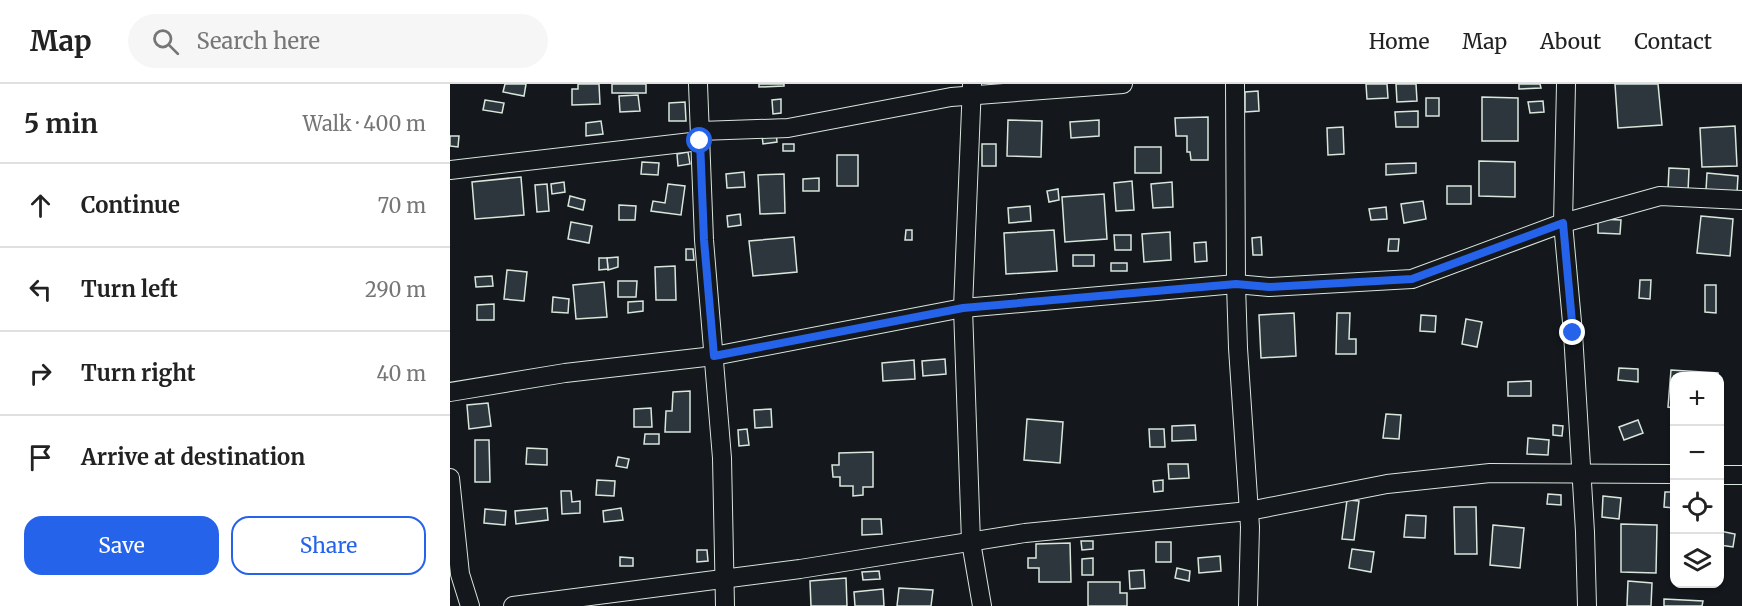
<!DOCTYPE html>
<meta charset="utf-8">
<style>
body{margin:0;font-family:Merriweather,serif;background:#f6f6f6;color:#222}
.controls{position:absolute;right:18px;bottom:18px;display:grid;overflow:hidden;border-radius:12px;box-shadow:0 2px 4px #0004}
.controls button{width:54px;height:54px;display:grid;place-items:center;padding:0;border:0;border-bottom:2px solid #e0e0e0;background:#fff;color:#222;font:30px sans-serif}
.stop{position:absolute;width:18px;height:18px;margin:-14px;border:4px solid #2563eb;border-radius:50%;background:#fff}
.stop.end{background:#2563eb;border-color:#fff;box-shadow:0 2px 6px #0008}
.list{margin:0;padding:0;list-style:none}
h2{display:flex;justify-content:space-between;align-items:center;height:78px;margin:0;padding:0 24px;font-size:26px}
h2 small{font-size:20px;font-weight:400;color:#767676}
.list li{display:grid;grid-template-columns:39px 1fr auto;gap:18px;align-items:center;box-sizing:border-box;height:84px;padding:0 24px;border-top:2px solid #e0e0e0}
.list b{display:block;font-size:22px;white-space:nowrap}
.list em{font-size:20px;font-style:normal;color:#767676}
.actions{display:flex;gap:12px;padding:18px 24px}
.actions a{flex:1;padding:14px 0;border:2px solid #2563eb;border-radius:18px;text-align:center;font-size:21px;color:#2563eb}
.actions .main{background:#2563eb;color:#fff}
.icon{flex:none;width:33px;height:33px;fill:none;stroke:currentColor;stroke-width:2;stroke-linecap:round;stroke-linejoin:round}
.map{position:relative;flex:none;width:1292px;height:522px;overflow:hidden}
header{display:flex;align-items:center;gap:36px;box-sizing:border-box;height:84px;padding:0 30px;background:#fff;border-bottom:2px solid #e0e0e0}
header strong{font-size:28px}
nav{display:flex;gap:33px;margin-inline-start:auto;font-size:21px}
.search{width:420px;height:54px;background:#f6f6f6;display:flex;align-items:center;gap:15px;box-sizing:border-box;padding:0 21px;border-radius:33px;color:#767676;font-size:22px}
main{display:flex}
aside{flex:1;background:#fff}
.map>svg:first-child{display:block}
.building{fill:#2c363c;stroke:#d8e6dc;stroke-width:1.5}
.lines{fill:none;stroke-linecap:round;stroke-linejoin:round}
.minor-casing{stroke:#d8e6dc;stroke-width:20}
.minor{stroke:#14181c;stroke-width:18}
.route{stroke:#2563eb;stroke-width:8}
</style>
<header>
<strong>Map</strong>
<div class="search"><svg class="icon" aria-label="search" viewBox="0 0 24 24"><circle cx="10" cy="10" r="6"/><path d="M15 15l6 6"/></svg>Search here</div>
<nav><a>Home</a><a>Map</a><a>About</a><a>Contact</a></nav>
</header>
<main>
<aside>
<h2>5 min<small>Walk · 400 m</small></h2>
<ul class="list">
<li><svg class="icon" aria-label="ahead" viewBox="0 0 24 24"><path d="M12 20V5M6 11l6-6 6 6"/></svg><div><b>Continue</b></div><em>70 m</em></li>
<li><svg class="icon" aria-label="left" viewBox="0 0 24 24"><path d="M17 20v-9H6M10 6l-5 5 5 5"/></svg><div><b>Turn left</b></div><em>290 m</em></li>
<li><svg class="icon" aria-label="right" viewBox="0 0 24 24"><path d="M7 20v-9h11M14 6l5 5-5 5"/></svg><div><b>Turn right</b></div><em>40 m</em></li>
<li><svg class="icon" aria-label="arrive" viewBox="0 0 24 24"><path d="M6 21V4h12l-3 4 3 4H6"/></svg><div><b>Arrive at destination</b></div></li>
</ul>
<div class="actions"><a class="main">Save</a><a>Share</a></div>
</aside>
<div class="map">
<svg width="1292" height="522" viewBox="0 0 1292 522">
<rect width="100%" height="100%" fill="#14181c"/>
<g class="building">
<path d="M55,0H76L74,12L53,8Z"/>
<path d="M128,0H149L150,20L122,21V5H128Z"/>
<rect x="162" y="0" width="34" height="9"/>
<path d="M309,0H334V2L309,3Z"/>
<path d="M916,0H937L938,14L917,15Z"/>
<path d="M946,0H966L967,17L947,18Z"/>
<path d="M1069,0H1090L1091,4L1069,5Z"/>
<path d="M1165,0H1208L1212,41L1168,44Z"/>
<path d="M808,7L809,27L795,28V8Z"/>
<path d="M188,11L190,27L170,28L169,12Z"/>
<path d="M1032,13L1068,14V57H1032Z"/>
<rect x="976" y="14" width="13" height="18"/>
<path d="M331,15V29L323,30L322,16Z"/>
<path d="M35,16L54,19L52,29L33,26Z"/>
<path d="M1093,17L1094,28L1080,29L1078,18Z"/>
<path d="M235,18L236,37H219V19Z"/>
<path d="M968,27V43H946L945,28Z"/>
<path d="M758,33V76H741L740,68H737V52H726L725,34Z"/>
<path d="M558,36L592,37L591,73L557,72Z"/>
<path d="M649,36V52L621,54L620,38Z"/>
<path d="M151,37L153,50L136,52V39Z"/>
<path d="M1285,42L1287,82L1252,83L1250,44Z"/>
<path d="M893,43L894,70L878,71L877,44Z"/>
<path d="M326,48L327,58L313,60L312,51Z"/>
<path d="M0,52H9L8,63L0,62Z"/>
<rect x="333" y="60" width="11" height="7"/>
<rect x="532" y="60" width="14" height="22"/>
<rect x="685" y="63" width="26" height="26"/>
<path d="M238,68L240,80L228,82L227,70Z"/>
<rect x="387" y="71" width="21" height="31"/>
<path d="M1029,77L1065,78V113L1029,112Z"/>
<path d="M192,78L209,79L208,91L191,90Z"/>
<path d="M966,79V89L936,91V80Z"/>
<path d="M1219,84L1239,85L1238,108L1218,106Z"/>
<path d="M294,88L295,103L277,104L276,90Z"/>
<path d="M1257,89L1288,92L1287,109L1256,106Z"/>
<path d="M334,90L335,129L310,130L308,91Z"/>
<path d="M71,93L74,131L25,135L22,98Z"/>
<path d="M369,94V107H353V95Z"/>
<path d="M682,97L684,126L666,127L664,99Z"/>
<path d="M114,98L115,108L102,110L101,100Z"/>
<path d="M722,98L723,123L703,124L701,100Z"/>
<path d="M97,100L99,127L87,128L85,101Z"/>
<path d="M218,100L235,102L231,131L201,127L203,117L215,119Z"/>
<rect x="997" y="102" width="24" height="18"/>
<path d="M608,105L609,116L599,118L597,107Z"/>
<path d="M654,110L657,155L615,158L612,113Z"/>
<path d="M120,112L135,116L133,126L118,122Z"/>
<path d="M973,117L976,135L954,139L951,120Z"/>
<path d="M169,121L186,122L185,136H169Z"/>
<path d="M580,122L581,137L559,139L558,124Z"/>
<path d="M936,123L937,135L921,136L919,125Z"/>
<path d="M290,130L291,141L278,143L277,132Z"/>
<path d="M1251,132L1283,135L1280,172L1247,169Z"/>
<path d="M1148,135L1171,136L1170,150L1148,149Z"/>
<path d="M121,138L142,142L139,159L118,155Z"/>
<path d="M456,146H462V156H455Z"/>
<path d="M604,146L607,187L556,190L554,149Z"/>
<path d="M720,148L721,176L694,178L692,150Z"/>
<path d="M664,151H681V166H665Z"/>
<path d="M344,153L347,188L303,192L299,157Z"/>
<path d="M811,153L812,171H803L802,154Z"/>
<path d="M939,155H949L948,167H938Z"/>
<path d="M756,158L757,177L745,178L744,159Z"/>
<path d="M236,165H243L244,176H236Z"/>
<rect x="623" y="171" width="21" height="11"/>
<path d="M168,173V183L158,186L157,174Z"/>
<path d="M149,174H157L158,185L149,186Z"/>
<rect x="661" y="179" width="16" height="8"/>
<path d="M225,182L226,216H206L205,183Z"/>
<path d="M57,186L77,188L74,217L54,215Z"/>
<path d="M42,192L43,202L26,203L25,193Z"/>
<path d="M1190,196H1201L1200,215L1189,214Z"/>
<path d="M168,197H187L186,213H168Z"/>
<path d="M154,198L157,233L126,235L123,201Z"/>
<path d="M1255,201H1266V229L1255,228Z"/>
<path d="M103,213L119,215L118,229L102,228Z"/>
<path d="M193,217V227L178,229V218Z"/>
<path d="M44,220V236H27V221Z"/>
<path d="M844,229L846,272L811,274L809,231Z"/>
<path d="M887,229H900L899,255H906V270H886Z"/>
<path d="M971,231L986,232L985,248L970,247Z"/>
<path d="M1016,235L1032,238L1027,263L1012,260Z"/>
<path d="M495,275L496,290L473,292L472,277Z"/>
<path d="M464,276L465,295L433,297L432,279Z"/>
<path d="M1169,284L1188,285V298L1168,296Z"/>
<path d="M1221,286L1268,289V292H1224V324L1218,323Z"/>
<path d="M1081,297V312H1058V298Z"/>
<path d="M240,307V348H215L216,327H222L223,308Z"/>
<path d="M38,319L41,342L19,345L17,321Z"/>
<path d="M201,324L202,343H184V325Z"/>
<path d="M321,325L322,343L305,344L304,326Z"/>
<path d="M936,330L951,331L949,355L933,354Z"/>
<path d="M577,335L613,338L610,379L574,376Z"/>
<path d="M1188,336L1193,349L1174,356L1169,343Z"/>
<path d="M745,341L746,356L722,357V342Z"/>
<path d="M1103,341L1113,342L1112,352L1103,351Z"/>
<path d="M297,345L299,361L289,362L288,346Z"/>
<path d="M699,345H714L715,363H700Z"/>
<path d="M195,350H209V360H194Z"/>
<path d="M1078,354L1099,356L1098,371L1077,370Z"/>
<path d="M25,356H39L40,398H25Z"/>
<path d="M77,364L97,365V381L76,380Z"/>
<path d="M423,368V403H413V411L403,412V402H390V393H383L382,381H389V369Z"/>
<path d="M168,373L179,375L177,384L166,382Z"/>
<path d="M718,380H738L739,394L719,395Z"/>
<path d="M147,396L165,397L164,412L146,411Z"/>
<path d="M713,396V407L704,408L703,397Z"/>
<path d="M111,407H121L122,418L130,417V429L112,430Z"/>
<path d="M1215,408H1224V424L1214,423Z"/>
<path d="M1098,410L1111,411V421L1097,420Z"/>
<path d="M1153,412L1171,414L1169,435L1152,433Z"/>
<path d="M897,416L909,417L904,456L892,455Z"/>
<path d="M1004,423H1026L1027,470H1005Z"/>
<path d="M97,424L98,436L66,440L65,427Z"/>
<path d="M171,424L173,436L154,438L153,427Z"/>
<path d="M35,425L56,427L55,441L34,439Z"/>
<path d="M956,431L976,432L975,454L954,453Z"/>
<path d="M412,435H431L432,450L412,451Z"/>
<path d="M1171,440L1207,441L1206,489L1171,488Z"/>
<path d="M1043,441L1074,444L1070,484L1040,481Z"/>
<path d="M1270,447L1285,450L1283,463L1270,461Z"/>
<path d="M631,457H643V465L632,466Z"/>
<rect x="706" y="458" width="15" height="20"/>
<path d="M620,459L621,498H589V484H578V474H586V460Z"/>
<path d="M902,465L924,468L921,488L899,484Z"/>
<path d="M247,466H257L258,477L247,478Z"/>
<path d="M770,472L771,487L749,489L748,474Z"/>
<path d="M170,473L183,474V482H170Z"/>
<path d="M643,474V491H632V475Z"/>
<path d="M727,484L740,487L739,497L725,494Z"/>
<path d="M694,486L695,504L680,505L679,487Z"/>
<path d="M429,487L430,495L413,496L412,488Z"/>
<path d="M396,494L397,522H361L360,497Z"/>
<path d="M1178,497L1202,499L1201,522H1177Z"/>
<path d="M638,498H670V509H677V522H638Z"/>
<path d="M449,504L483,506L481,522H447Z"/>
<path d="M433,505L434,522H405L404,508Z"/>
<path d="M1214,515L1253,517L1252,522H1214Z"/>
</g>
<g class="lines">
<g class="minor-casing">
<g id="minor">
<path d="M248,0L254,156L272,374L275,522"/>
<path d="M522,0L513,224L521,458L532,522"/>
<path d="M785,0L786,200L788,264L800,443L798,522"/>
<path d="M1116,0L1113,139L1123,249L1135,448L1137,522"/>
<path d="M250,47L338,44L501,13L673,0"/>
<path d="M0,86L250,57"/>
<path d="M0,308L115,289L264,272L513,224L786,200L819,203L962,195L1113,139L1210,112L1292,116"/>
<path d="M1270,391H1292"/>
<path d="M0,394L10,490L20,522"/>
<path d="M63,522L350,485L575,449L799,427L937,400L1040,389L1224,390"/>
</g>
</g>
<use href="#minor" class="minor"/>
</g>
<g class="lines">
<path class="route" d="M250,57L254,156L264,272L513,224L786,200L819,203L962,195L1113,139L1123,249"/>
</g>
</svg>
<div class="controls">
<button>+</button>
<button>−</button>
<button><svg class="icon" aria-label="locate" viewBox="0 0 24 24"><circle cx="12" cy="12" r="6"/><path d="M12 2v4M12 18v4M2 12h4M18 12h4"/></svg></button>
<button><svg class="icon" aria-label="layers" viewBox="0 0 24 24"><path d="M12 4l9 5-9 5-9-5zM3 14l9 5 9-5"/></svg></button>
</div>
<div class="stop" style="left:250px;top:57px"></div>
<div class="stop end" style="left:1123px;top:249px"></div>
</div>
</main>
